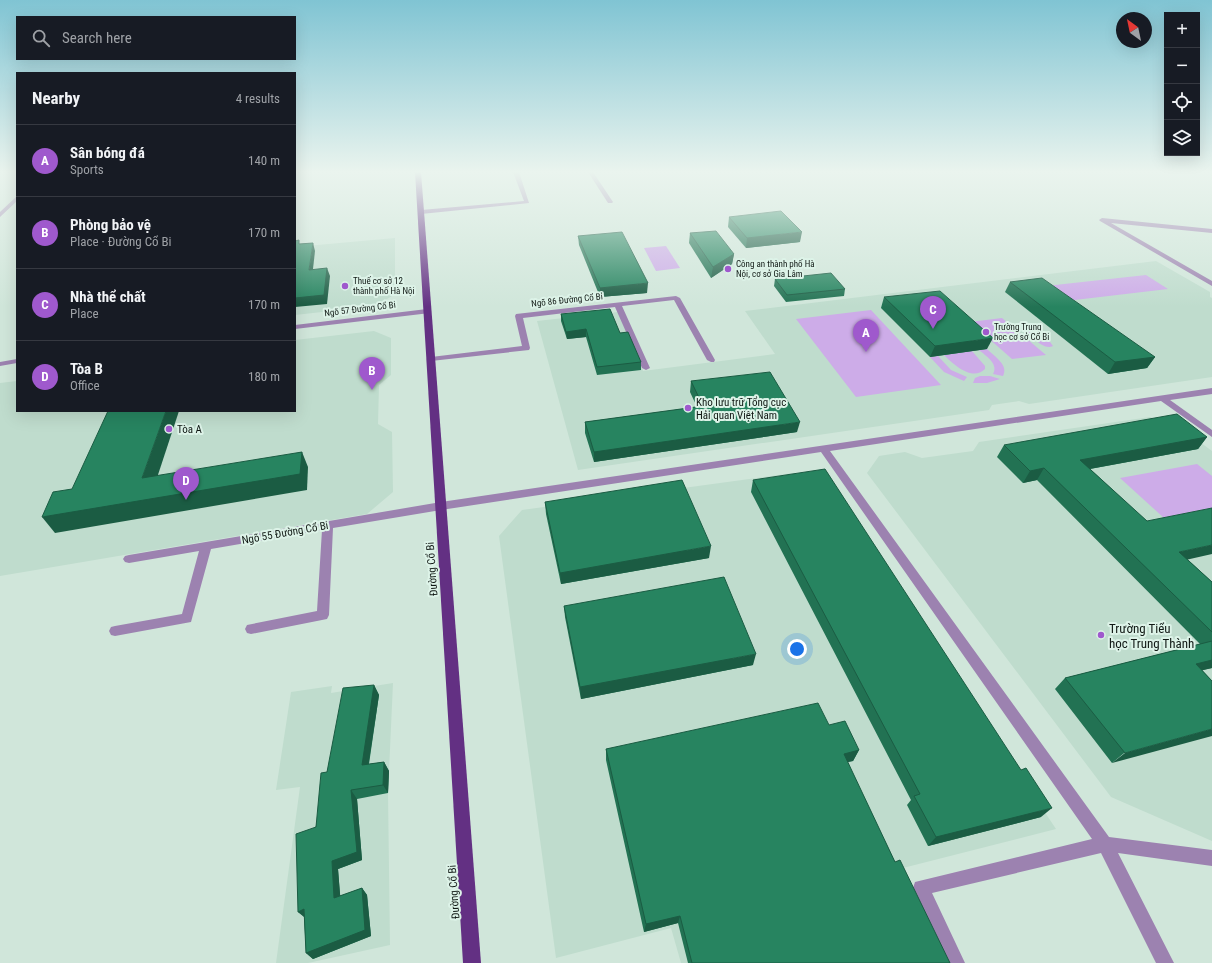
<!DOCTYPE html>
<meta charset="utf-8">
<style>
body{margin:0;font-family:"Roboto Condensed",sans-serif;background:#242831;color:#f1f3f6}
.controls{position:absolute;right:12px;top:12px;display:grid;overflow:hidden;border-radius:0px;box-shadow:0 4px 16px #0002}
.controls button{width:36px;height:36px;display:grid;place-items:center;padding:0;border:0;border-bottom:1px solid #363941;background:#171b24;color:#f1f3f6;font:20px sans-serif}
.compass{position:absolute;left:1116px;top:12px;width:36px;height:36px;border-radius:50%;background:#171b24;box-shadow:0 4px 16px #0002;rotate:327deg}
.you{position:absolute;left:797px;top:649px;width:14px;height:14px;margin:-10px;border:3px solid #fff;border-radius:50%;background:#1a73e8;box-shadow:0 0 0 6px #1a73e833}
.badge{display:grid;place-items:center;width:26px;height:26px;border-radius:50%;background:#9f59cd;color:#fff;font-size:13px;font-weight:700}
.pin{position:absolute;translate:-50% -33px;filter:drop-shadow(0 1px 2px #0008)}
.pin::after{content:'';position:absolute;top:21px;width:14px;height:12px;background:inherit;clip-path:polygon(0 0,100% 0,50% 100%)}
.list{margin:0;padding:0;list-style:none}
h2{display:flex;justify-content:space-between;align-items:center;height:52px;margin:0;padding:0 16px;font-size:17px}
h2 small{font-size:13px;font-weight:400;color:#9ea1a6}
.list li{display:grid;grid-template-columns:26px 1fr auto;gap:12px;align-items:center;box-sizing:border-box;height:72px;padding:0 16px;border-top:1px solid #363941}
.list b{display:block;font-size:15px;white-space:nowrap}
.list p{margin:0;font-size:13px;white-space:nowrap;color:#9ea1a6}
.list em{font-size:13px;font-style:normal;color:#9ea1a6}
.icon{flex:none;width:22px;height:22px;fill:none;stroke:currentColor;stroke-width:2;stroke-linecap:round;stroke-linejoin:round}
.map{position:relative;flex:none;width:1212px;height:963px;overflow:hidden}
.search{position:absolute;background:#171b24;box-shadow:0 4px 16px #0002;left:16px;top:16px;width:280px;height:44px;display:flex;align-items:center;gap:10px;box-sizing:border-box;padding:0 14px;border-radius:0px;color:#9ea1a6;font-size:15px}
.panel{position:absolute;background:#171b24;box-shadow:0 4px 16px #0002;left:16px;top:72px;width:280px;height:340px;border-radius:0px}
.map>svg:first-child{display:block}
.built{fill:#bfdccd}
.green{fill:#cdace8}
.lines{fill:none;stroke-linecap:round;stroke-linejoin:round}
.minor{fill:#9c82b0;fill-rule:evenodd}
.major{fill:#633083;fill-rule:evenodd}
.wall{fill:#227253}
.shaded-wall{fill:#1b5c43}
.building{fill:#278460;stroke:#1b5c43}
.poi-dot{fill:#9f59cd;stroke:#ddf3e8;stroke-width:1.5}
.labels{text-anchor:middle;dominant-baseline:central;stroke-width:4;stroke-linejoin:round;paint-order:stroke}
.far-poi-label{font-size:9px;fill:#101814;stroke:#ddf3e8;text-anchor:start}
.far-street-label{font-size:9px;fill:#101814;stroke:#ddf3e8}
.poi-label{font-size:11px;fill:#101814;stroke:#ddf3e8;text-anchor:start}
.street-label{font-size:11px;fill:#101814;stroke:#ddf3e8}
.near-poi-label{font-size:13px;fill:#101814;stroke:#ddf3e8;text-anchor:start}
</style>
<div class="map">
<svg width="1212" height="963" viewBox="0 0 1212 963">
<rect width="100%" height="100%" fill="#d0e6da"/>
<g class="built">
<path d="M395,238V294L376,306L295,315V247Z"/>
<path d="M1156,261L1210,292V297L1212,298V377L1029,404L1019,401L992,405L989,410L578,470L537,321L618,312L643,371L775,354L745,311Z"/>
<path d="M374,331L391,338V375L379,385L378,424L392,432L393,492L367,514L0,576V383L17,381V411H295V340Z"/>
<path d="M1150,417L1178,426L1212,451V841L1111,797L867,473L879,456L905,452L922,458L973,451L979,442Z"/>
<path d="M793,473L800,474L828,486L1056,829L895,870L940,963H681L671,928L556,958L499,536L522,510Z"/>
<path d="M393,683L388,793L390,945L308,963H276L300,787L276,790L291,692L332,686L331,693Z"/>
</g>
<g class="green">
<path d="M666,246L680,268L656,271L644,248Z"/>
<path d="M1146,275L1168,289L1066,301L1046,286Z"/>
<path d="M871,310L941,385L856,397L796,319Z"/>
<path d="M1002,318L1046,355L1012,359L970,322Z"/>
<path d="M1022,321L1035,328L1032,331L1034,334L1047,338L1053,346C1042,352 1027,330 1019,323Z"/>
<path d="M987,349C995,357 1009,365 1003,376L993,374C999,364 986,356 979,350Z"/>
<path d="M972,351L985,366V369C972,382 953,364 944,355Z"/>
<path d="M938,356L951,370L967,377L964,381L944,372L930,357Z"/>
<path d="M980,376H990L1000,379L987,383H973L975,378Z"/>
<path d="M1197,464L1212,476V508L1164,518L1120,478Z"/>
</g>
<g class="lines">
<g class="minor">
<path d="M513,172H519L529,203L421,214L418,212L421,210L524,201Z"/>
<path d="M588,172H593L613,202L612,203H608Z"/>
<path d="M17,196V201L0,217V212Z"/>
<path d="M1102,218L1212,229V233L1111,223L1212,281V286L1100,221L1099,220Z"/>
<path d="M676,296L680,298L715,360L714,362H711L707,360L674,300L622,306L650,368L646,370L642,368L615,307L523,318L530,348L529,350L431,361L427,359L431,357L522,346L515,316L516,314Z"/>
<path d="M427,309H430V313L295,329V325Z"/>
<path d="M17,359V363L0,366V362Z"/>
<path d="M1212,388V394L1170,400L1212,430V437L1161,401L830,451L1109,837L1212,850V866L1118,853L1174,963H1156L1101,853L932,893L965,963H947L913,888L915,882L1092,839L821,452L441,510L333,528L329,615L327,619L251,634L247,633L245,629L247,625L317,611L322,530L211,549L191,622L115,636L111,635L109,631L111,627L115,626L182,614L199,551L129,563L125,562L123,559L125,556L129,555L441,502Z"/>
</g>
<path class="major" d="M415,172H421L481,963H463Z"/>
</g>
<g class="wall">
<path d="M729,217L800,242L746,248L728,227Z"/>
<path d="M690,233L734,254L732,264L711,278L689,243Z"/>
<path d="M578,236L647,293L600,297L579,245Z"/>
<path d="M775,279L845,289L844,296L786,302L774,286Z"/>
<path d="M1010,282L1155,357L1147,368L1108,374L1005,292Z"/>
<path d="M884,297L987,349L930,357L881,308Z"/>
<path d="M561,314L620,333L641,362V370L597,375L586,337L567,339L561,321Z"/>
<path d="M691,381L797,432L594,462L585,433V422L697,407L690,392Z"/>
<path d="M1207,437L1198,449L1090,469L1212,582V668L1202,670L1212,681L1112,763L1055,689L1065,678L1200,644L1037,480L1023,483L997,457L1004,445Z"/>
<path d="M753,480L1041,817L928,846L907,805L911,800L751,492Z"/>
<path d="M545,502L709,558L561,584L546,514Z"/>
<path d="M564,606L753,665L581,699L565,617Z"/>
<path d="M374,685L379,695L369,764L384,762L389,771L388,793L357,799L362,860L338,869L340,896L362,888L367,895L371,936L313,959L306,953L304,917L298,912L327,772Z"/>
<path d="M829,725L859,750L853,761L847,762L895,862L950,963H688L678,923L644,932L606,760V749Z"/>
</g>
<g class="shaded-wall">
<path d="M802,232L800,242L746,248L747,238Z"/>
<path d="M313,243L315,251L312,278L309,270Z"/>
<path d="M734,254L732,264L711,278L713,267Z"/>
<path d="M327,268L330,276L327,304L295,307V298Z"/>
<path d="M648,283L647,293L600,297V288Z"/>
<path d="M586,329V337L567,339L566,332Z"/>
<path d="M993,338L987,349L930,357L935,346Z"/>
<path d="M1155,357L1147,368L1108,374L1115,362Z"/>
<path d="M166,411H179L152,493L142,478Z"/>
<path d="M800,422L797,432L594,462V452Z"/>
<path d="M1207,437L1198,449L1073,472L1080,460Z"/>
<path d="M302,452L308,467L307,490L55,533L42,517Z"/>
<path d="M1044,468L1037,480L1023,483L1030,471Z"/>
<path d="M1212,545V554L1168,564L1179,552Z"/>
<path d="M711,546L709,558L561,584L560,573Z"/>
<path d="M756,654L753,665L581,699L580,687Z"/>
<path d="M1212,660V668L1183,675L1196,664Z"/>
<path d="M374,685L379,695L367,774L362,765Z"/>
<path d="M1212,729V736L1112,763L1125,753Z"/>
<path d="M859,750L853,761L838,764L844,754Z"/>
<path d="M384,762L389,771L388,793L383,785Z"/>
<path d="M351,790L357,799L362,860L338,869L341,905L334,898L332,861Z"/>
<path d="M1052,808L1041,817L928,846L936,837Z"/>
<path d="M362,888L367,895L371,936L313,959L306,953Z"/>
<path d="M304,909L306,918L298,912Z"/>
<path d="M680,916L678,923L644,932L646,924Z"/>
</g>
<g class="building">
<path d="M781,211L802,232L747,238L729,217Z"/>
<path d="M716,231L734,254L713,267L690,233Z"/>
<path d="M622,232L648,283L600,288L578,236Z"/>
<path d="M299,240V244L313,243L309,270L327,268L324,295L295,298V241Z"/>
<path d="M831,273L845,289L787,295L775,279Z"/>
<path d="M1042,278L1155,357L1115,362L1010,282Z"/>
<path d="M940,291L993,338L935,346L884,297Z"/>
<path d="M610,309L620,333L628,332L641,362L597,367L586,329L566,332L561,314Z"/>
<path d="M770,372L800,422L594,452L585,422L703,406L691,381Z"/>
<path d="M108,411H166L142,478L302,452L300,474L42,517L53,492L72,489Z"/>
<path d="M1177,414L1207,437L1080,460L1147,521L1212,508V545L1179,552L1212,582V632L1044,468L1030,471L1004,445Z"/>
<path d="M825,469L1021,770L1026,768L1052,808L936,837L914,796L920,794L753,480Z"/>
<path d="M682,480L711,546L560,573L545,502Z"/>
<path d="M724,577L756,654L580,687L564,606Z"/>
<path d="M1212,641V660L1196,664L1212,681V729L1125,753L1065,678Z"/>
<path d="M374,685L362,765L384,762L383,785L351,790L357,852L332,861L334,898L362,888L365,930L306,953L304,909L298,912L296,834L316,827L321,773L327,772L343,688Z"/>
<path d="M818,703L829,725L845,721L859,750L844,754L895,862L900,860L950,963H692L680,916L646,924L606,749Z"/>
</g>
<linearGradient id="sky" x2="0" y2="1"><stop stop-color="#80c4d3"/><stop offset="0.56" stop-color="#eaf4ee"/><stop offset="1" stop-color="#eaf4ee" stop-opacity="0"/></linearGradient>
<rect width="1212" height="307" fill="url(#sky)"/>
<g class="poi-dot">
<circle cx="728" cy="269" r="4"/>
<circle cx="345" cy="286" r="4"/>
<circle cx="986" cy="332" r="4"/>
<circle cx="688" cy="408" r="4"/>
<circle cx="169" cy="429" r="4"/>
<circle cx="1101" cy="635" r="4"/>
</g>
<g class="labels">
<g class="far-poi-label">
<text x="736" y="264">Công an thành phố Hà<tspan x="736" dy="10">Nội, cơ sở Gia Lâm</tspan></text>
<text x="353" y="281">Thuế cơ sở 12<tspan x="353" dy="10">thành phố Hà Nội</tspan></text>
<text x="994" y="327">Trường Trung<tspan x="994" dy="10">học cơ sở Cổ Bi</tspan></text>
</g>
<g class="far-street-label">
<text transform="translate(567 300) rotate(-6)">Ngõ 86 Đường Cổ Bi</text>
<text transform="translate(360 309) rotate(-7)">Ngõ 57 Đường Cổ Bi</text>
</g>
<g class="poi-label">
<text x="696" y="402">Kho lưu trữ Tổng cục<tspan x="696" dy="13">Hải quan Việt Nam</tspan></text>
<text x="177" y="429">Tòa A</text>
</g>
<g class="street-label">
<text transform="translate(285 533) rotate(-10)">Ngõ 55 Đường Cổ Bi</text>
<text transform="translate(432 569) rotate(-94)">Đường Cổ Bi</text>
<text transform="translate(454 892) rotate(-94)">Đường Cổ Bi</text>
</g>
<g class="near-poi-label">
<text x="1109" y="628">Trường Tiểu<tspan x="1109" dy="15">học Trung Thành</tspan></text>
</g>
</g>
</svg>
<div class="controls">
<button>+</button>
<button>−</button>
<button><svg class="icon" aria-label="locate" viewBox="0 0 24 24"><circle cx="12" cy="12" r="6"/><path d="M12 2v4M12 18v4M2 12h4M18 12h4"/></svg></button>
<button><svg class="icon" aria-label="layers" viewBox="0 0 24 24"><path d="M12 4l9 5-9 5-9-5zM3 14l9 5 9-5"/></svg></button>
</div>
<svg class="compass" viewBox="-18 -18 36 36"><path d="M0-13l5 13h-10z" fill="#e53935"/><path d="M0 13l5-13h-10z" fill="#9ea1a6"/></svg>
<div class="you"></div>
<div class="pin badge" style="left:866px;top:352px">A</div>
<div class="pin badge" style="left:372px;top:390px">B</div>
<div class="pin badge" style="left:933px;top:329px">C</div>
<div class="pin badge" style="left:186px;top:500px">D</div>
<div class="search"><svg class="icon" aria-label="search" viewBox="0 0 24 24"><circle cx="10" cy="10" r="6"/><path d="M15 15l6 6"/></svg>Search here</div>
<section class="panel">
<h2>Nearby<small>4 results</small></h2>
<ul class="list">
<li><span class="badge">A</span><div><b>Sân bóng đá</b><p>Sports</p></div><em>140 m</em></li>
<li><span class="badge">B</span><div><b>Phòng bảo vệ</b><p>Place · Đường Cổ Bi</p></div><em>170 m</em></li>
<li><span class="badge">C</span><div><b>Nhà thể chất</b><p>Place</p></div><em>170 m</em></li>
<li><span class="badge">D</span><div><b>Tòa B</b><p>Office</p></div><em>180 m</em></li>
</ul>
</section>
</div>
